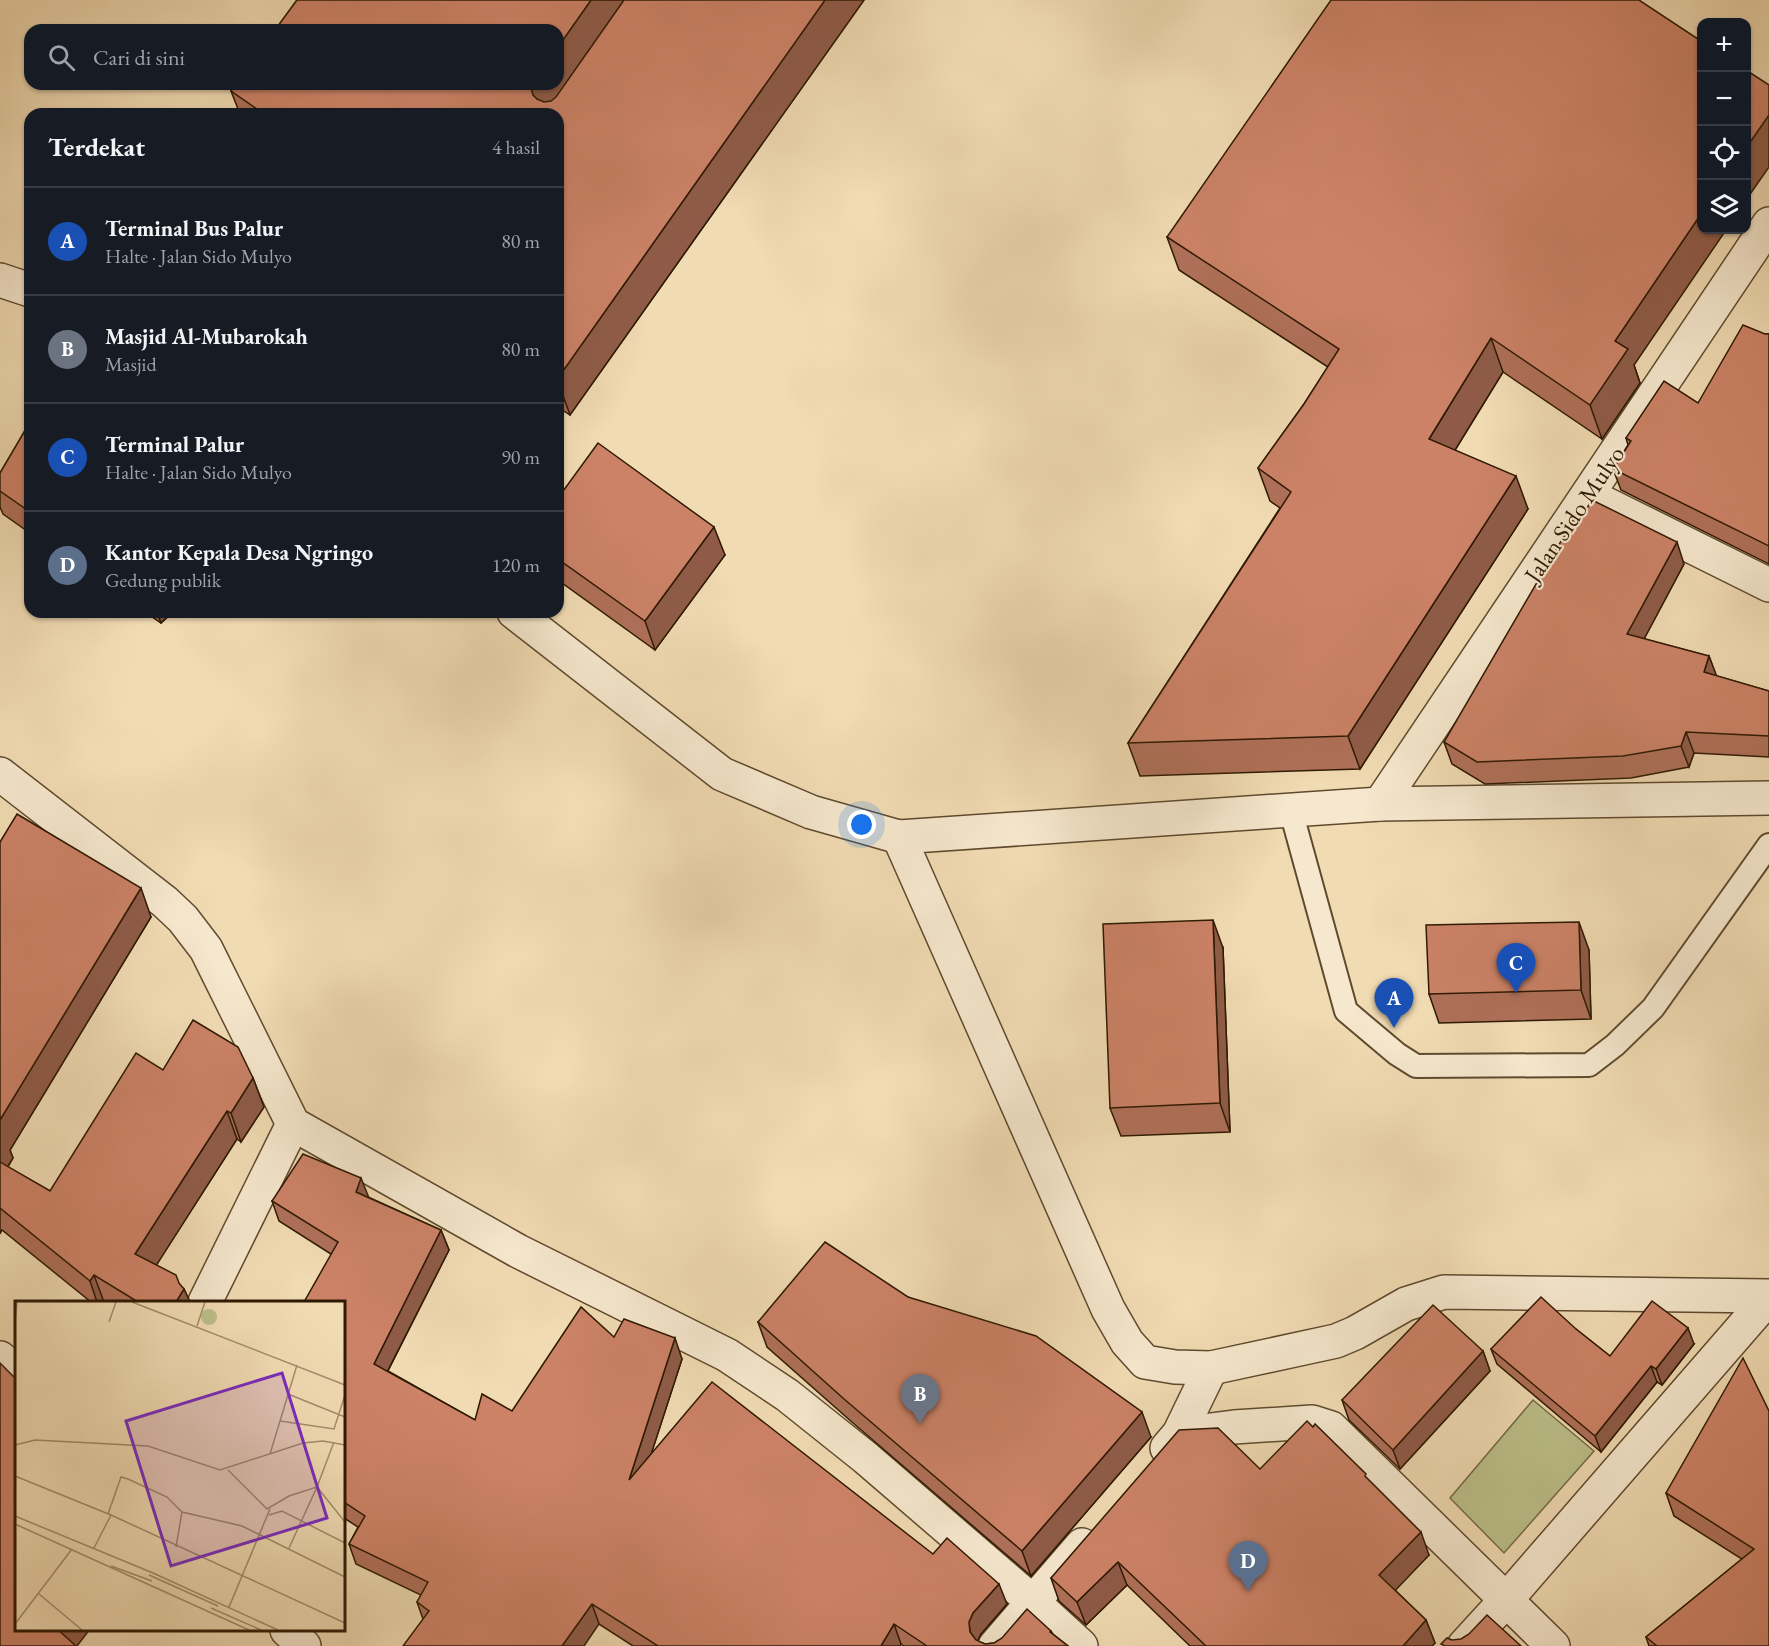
<!DOCTYPE html>
<html lang="id">
<meta charset="utf-8">
<style>
body{margin:0;font-family:"EB Garamond",serif;background:#242831;color:#f1f3f6}
.controls{position:absolute;right:18px;top:18px;display:grid;overflow:hidden;border-radius:12px;box-shadow:0 2px 4px #0004}
.controls button{width:54px;height:54px;display:grid;place-items:center;padding:0;border:0;border-bottom:2px solid #363941;background:#171b24;color:#f1f3f6;font:30px sans-serif}
.you{position:absolute;left:862px;top:825px;width:21px;height:21px;margin:-15px;border:4px solid #fff;border-radius:50%;background:#1a73e8;box-shadow:0 0 0 9px #1a73e833}
.badge{display:grid;place-items:center;width:39px;height:39px;border-radius:50%;background:#c59692;color:#fff;font-size:20px;font-weight:700}
.pin{position:absolute;translate:-50% -50px;filter:drop-shadow(0 2px 3px #0008)}
.pin::after{content:'';position:absolute;top:32px;width:21px;height:18px;background:inherit;clip-path:polygon(0 0,100% 0,50% 100%)}
.list{margin:0;padding:0;list-style:none}
h2{display:flex;justify-content:space-between;align-items:center;height:78px;margin:0;padding:0 24px;font-size:26px}
h2 small{font-size:20px;font-weight:400;color:#9ea1a6}
.list li{display:grid;grid-template-columns:39px 1fr auto;gap:18px;align-items:center;box-sizing:border-box;height:108px;padding:0 24px;border-top:2px solid #363941}
.list b{display:block;font-size:22px;white-space:nowrap}
.list p{margin:0;font-size:20px;white-space:nowrap;color:#9ea1a6}
.list em{font-size:20px;font-style:normal;color:#9ea1a6}
.icon{flex:none;width:33px;height:33px;fill:none;stroke:currentColor;stroke-width:2;stroke-linecap:round;stroke-linejoin:round}
.map{position:relative;flex:none;width:1769px;height:1646px;overflow:hidden}
.search{position:absolute;background:#171b24;box-shadow:0 2px 4px #0004;left:24px;top:24px;width:540px;height:66px;display:flex;align-items:center;gap:15px;box-sizing:border-box;padding:0 21px;border-radius:18px;color:#9ea1a6;font-size:22px}
.panel{position:absolute;background:#171b24;box-shadow:0 2px 4px #0004;left:24px;top:108px;width:540px;height:510px;border-radius:18px}
.map>svg:first-child{display:block}
.green{fill:#bcc08b;stroke:#756c46;stroke-width:1.5}
.lines{fill:none;stroke-linecap:round;stroke-linejoin:round}
.service-casing{stroke:#5f4a2e;stroke-width:26}
.minor-casing{stroke:#5f4a2e;stroke-width:36}
.service{stroke:#f6e8ce;stroke-width:22}
.minor{stroke:#f6e8ce;stroke-width:33}
.wall{fill:#af7059;stroke:#2e1902;stroke-width:1.5}
.shaded-wall{fill:#8f5b48;stroke:#2e1902;stroke-width:1.5}
.building{fill:#cc8267;stroke:#2e1902;stroke-width:1.5}
.labels{text-anchor:middle;dominant-baseline:central;stroke-width:4.5;stroke-linejoin:round;paint-order:stroke}
.street-label{font-size:24px;fill:#2e1902;stroke:#f6e8ce}
.inset-road{fill:none;stroke:#a38d6c;stroke-width:1.5}
.view{fill:#7b2cbf;fill-opacity:0.15;stroke:#7b2cbf;stroke-width:3}
.inset-edge{fill:none;stroke:#2e1902;stroke-width:3}
</style>
<div class="map">
<svg width="1769" height="1646" viewBox="0 0 1769 1646">
<rect width="100%" height="100%" fill="#f1dbb3"/>
<filter id="stains"><feTurbulence type="fractalNoise" baseFrequency=".00333" numOctaves="4"/><feColorMatrix values="0 0 0 0 .2 0 0 0 0 .09 0 0 0 0 .02 0 0 0 .5 -.17"/></filter>
<radialGradient id="worn" r=".72"><stop offset=".6" stop-color="#630" stop-opacity="0"/><stop offset="1" stop-color="#630" stop-opacity=".3"/></radialGradient>
<path class="green" d="M1533,1400L1594,1451L1504,1553L1450,1498Z"/>
<g class="lines">
<g class="service-casing">
<path id="service" d="M1291,811L1346,1011L1397,1054L1416,1066L1589,1065L1615,1045L1653,1008L1769,845"/>
</g>
<g class="minor-casing">
<g id="minor">
<path d="M0,280L30,290"/>
<path d="M1588,495L1769,585"/>
<path d="M514,612L722,774L811,812L899,837L1380,804L1769,798"/>
<path d="M0,774L165,902L183,919L206,949L293,1124L518,1251L727,1355L787,1395L866,1458L1033,1602L1081,1646"/>
<path d="M1380,804L1769,224"/>
<path d="M899,837L1108,1309L1127,1342L1145,1362L1175,1367L1211,1368L1336,1341L1355,1333L1406,1304L1444,1292L1769,1296"/>
<path d="M205,1302L293,1124"/>
<path d="M0,1358L16,1374"/>
<path d="M1179,1434L1234,1427L1312,1422L1331,1428L1553,1646"/>
<path d="M1167,1448L1179,1434L1211,1368"/>
<path d="M287,1630L304,1646"/>
<path d="M995,1646L1082,1545"/>
<path d="M1464,1646L1506,1600L1769,1297"/>
</g>
</g>
<use href="#service" class="service"/>
<use href="#minor" class="minor"/>
</g>
<g class="wall">
<path d="M297,0H864L570,415L558,407V114H240L231,91Z"/>
<path d="M1167,237L1634,365L1640,383L1602,439L1503,372L1455,450L1528,509L1360,769L1140,776L1128,743L1280,508L1270,501L1258,468L1304,404L1328,367L1179,270Z"/>
<path d="M1765,334H1769V564L1621,490L1613,469L1628,445L1626,438L1698,403Z"/>
<path d="M30,422V533L3,514L0,507V473Z"/>
<path d="M558,498L725,555L655,650L558,580Z"/>
<path d="M1684,564L1644,639L1709,656L1716,676L1769,691V757L1694,753L1689,767L1631,778L1485,784L1452,764L1444,742Z"/>
<path d="M145,612H173L161,623Z"/>
<path d="M0,842L151,917L10,1150L13,1158L8,1167L50,1191L163,1070L253,1078L264,1107L241,1142L237,1139L156,1265L184,1289L190,1302H91L2,1230L0,1234Z"/>
<path d="M1223,948L1230,1132L1121,1136L1110,1108Z"/>
<path d="M1589,950L1591,1019L1439,1023L1429,994Z"/>
<path d="M368,1197L441,1230L449,1250L388,1371L475,1420L512,1411L614,1337L682,1359L651,1454L933,1554L1007,1604L981,1634L977,1641L985,1644L994,1643L1051,1631L1053,1634L1068,1646H904L901,1644L900,1646H633L599,1624L423,1619L417,1602L421,1595L356,1564L349,1544L358,1527L344,1518V1302L331,1254L279,1221L272,1201Z"/>
<path d="M908,1297L1151,1437L1031,1576L853,1423L767,1347L758,1322Z"/>
<path d="M1576,1329L1610,1356L1694,1344L1662,1385L1657,1382L1601,1452L1497,1364L1491,1349Z"/>
<path d="M1483,1351L1490,1371L1400,1469L1349,1420L1342,1400Z"/>
<path d="M1769,1411V1646H1649L1646,1637L1742,1559L1674,1516L1666,1493Z"/>
<path d="M1260,1469L1429,1555L1395,1590L1426,1620L1435,1643L1432,1646H1190L1127,1585L1086,1625L1059,1601L1051,1578Z"/>
</g>
<g class="shaded-wall">
<path d="M591,0H629L549,114L533,95L531,88L533,84H558V47Z"/>
<path d="M825,0H864L570,415L558,382V378Z"/>
<path d="M1769,115V167L1746,200V148Z"/>
<path d="M1701,214V230H1726L1634,365L1640,383L1602,439L1590,405L1615,341Z"/>
<path d="M1491,338L1503,372L1441,473L1429,439Z"/>
<path d="M1516,476L1528,509L1360,769L1348,736Z"/>
<path d="M714,527L725,555L655,650L645,621Z"/>
<path d="M1677,542L1684,564L1635,656L1627,634Z"/>
<path d="M157,612H173L161,623Z"/>
<path d="M1709,656L1717,677L1704,672Z"/>
<path d="M1686,732L1694,753L1689,767L1681,746Z"/>
<path d="M141,888L151,917L10,1150L13,1158L0,1179V1120Z"/>
<path d="M1213,920L1223,948L1230,1132L1220,1103Z"/>
<path d="M1579,922L1589,950L1591,1019L1581,990Z"/>
<path d="M253,1078L264,1107L241,1142L231,1113Z"/>
<path d="M227,1111L237,1139L145,1283L135,1254Z"/>
<path d="M361,1178L369,1198L356,1192Z"/>
<path d="M441,1230L449,1250L381,1384L374,1364Z"/>
<path d="M94,1275L104,1302H97L90,1281Z"/>
<path d="M184,1289L190,1302H176L182,1292Z"/>
<path d="M1688,1328L1694,1344L1662,1385L1656,1369Z"/>
<path d="M675,1338L682,1359L636,1501L629,1480Z"/>
<path d="M1483,1351L1490,1371L1400,1469L1393,1450Z"/>
<path d="M1651,1366L1657,1382L1601,1452L1595,1436Z"/>
<path d="M1142,1412L1151,1437L1031,1576L1022,1551Z"/>
<path d="M1421,1532L1429,1555L1388,1598L1379,1575Z"/>
<path d="M1118,1562L1127,1585L1086,1625L1077,1602Z"/>
<path d="M999,1584L1007,1604L981,1634L977,1642L970,1632L969,1622L973,1613Z"/>
<path d="M592,1604L599,1624L584,1646H562Z"/>
<path d="M1426,1620L1435,1643L1432,1646H1403Z"/>
<path d="M894,1624L901,1644L900,1646H881Z"/>
<path d="M56,1629H90L77,1646H62Z"/>
</g>
<g class="building">
<path d="M297,0H591L558,47V30H275Z"/>
<path d="M624,0H825L558,378V114H264L231,91L236,84H533L531,88L533,95L537,99L544,102L551,101L556,97Z"/>
<path d="M1331,0H1639L1701,41V214L1615,341L1628,349L1590,405L1491,338L1429,439L1516,476L1348,736L1128,743L1291,492L1258,468L1304,404L1339,349L1167,237Z"/>
<path d="M1746,70L1769,85V115L1746,148Z"/>
<path d="M1743,325L1765,334H1769V546L1613,469L1631,441L1626,438L1664,381L1698,403Z"/>
<path d="M30,422V512L0,491V473Z"/>
<path d="M598,443L714,527L645,621L558,559V498Z"/>
<path d="M1592,500L1677,542L1627,634L1709,656L1704,672L1769,691V736L1686,732L1681,746L1623,756L1477,762L1444,742L1578,512L1583,514Z"/>
<path d="M17,814L141,888L0,1120V842Z"/>
<path d="M1213,920L1220,1103L1110,1108L1103,924Z"/>
<path d="M1579,922L1581,990L1429,994L1426,925Z"/>
<path d="M193,1020L238,1047L253,1078L231,1113L227,1111L135,1254L176,1275L179,1283L184,1289L176,1302H138L94,1275L90,1281L0,1208V1162L50,1191L136,1053L163,1070Z"/>
<path d="M303,1154L361,1178L356,1192L441,1230L374,1364L475,1420L482,1394L512,1411L581,1307L614,1337L624,1319L675,1338L629,1480L712,1382L933,1554L947,1538L999,1584L973,1613L969,1622L970,1632L976,1640L985,1644L994,1643L1002,1638L1027,1609L1051,1631L1050,1632L1068,1646H927L894,1624L881,1646H658L592,1604L562,1646H403L429,1611L417,1602L428,1582L349,1544L365,1516L344,1502V1302H304L338,1242L272,1201Z"/>
<path d="M825,1242L908,1297L1036,1336L1142,1412L1022,1551L844,1399L758,1322Z"/>
<path d="M1541,1297L1576,1329L1610,1356L1652,1301L1688,1328L1656,1369L1651,1366L1595,1436L1491,1349Z"/>
<path d="M1433,1305L1483,1351L1393,1450L1342,1400Z"/>
<path d="M1743,1358L1769,1411V1646H1657L1646,1637L1754,1549L1666,1493Z"/>
<path d="M0,1363L16,1379V1629H57L76,1646H0Z"/>
<path d="M1307,1421L1313,1427L1315,1424L1366,1474L1365,1476L1421,1532L1379,1575L1426,1620L1403,1646H1206L1118,1562L1077,1602L1051,1578L1179,1430L1218,1428L1260,1469Z"/>
<path d="M1487,1615L1521,1646H1445L1441,1644L1447,1638L1452,1640L1461,1639L1469,1634Z"/>
</g>
<g class="labels">
<g class="street-label">
<text transform="translate(1574 514) rotate(-56)">Jalan Sido Mulyo</text>
</g>
</g>
<g transform="translate(15 1301)">
<rect width="330" height="330" fill="#f1dbb3"/>
<path d="M186 16a8 8 0 1 1 16 0a8 8 0 1 1-16 0Z" fill="#bcc08b"/>
<path class="inset-road" d="M117,1L330,84M0,21L2,1M94,21L101,1M182,25L190,1M273,93L330,116M265,120L319,128L330,94M0,144L20,139L133,145L205,169L288,142L308,140L330,144M255,153L282,64M213,169L252,208L274,195L302,186L319,141M0,175L96,214L330,322M93,213L106,176L113,178L152,196L167,211L227,225L330,276M254,214L267,210L330,242M0,215L138,272L263,329M0,223L234,329M161,246L167,211M79,247L96,214M274,247L302,186L330,221M96,265L137,280M134,274L203,305M24,293L67,329M214,306L255,208M196,307L246,329M0,323L57,248"/>
<path class="view" d="M267,72L312,217L156,265L111,120Z"/>
<rect width="330" height="330" class="inset-edge"/>
</g>
<rect width="100%" height="100%" filter="url(#stains)"/>
<rect width="100%" height="100%" fill="url(#worn)"/>
</svg>
<div class="controls">
<button>+</button>
<button>−</button>
<button><svg class="icon" aria-label="locate" viewBox="0 0 24 24"><circle cx="12" cy="12" r="6"/><path d="M12 2v4M12 18v4M2 12h4M18 12h4"/></svg></button>
<button><svg class="icon" aria-label="layers" viewBox="0 0 24 24"><path d="M12 4l9 5-9 5-9-5zM3 14l9 5 9-5"/></svg></button>
</div>
<div class="you"></div>
<div class="pin badge" style="left:1394px;top:1028px;background:#1a4fb4">A</div>
<div class="pin badge" style="left:920px;top:1424px;background:#6b7280">B</div>
<div class="pin badge" style="left:1516px;top:993px;background:#1a4fb4">C</div>
<div class="pin badge" style="left:1248px;top:1591px;background:#5c6f8a">D</div>
<div class="search"><svg class="icon" aria-label="search" viewBox="0 0 24 24"><circle cx="10" cy="10" r="6"/><path d="M15 15l6 6"/></svg>Cari di sini</div>
<section class="panel">
<h2>Terdekat<small>4 hasil</small></h2>
<ul class="list">
<li><span class="badge" style="background:#1a4fb4">A</span><div><b>Terminal Bus Palur</b><p>Halte · Jalan Sido Mulyo</p></div><em>80 m</em></li>
<li><span class="badge" style="background:#6b7280">B</span><div><b>Masjid Al-Mubarokah</b><p>Masjid</p></div><em>80 m</em></li>
<li><span class="badge" style="background:#1a4fb4">C</span><div><b>Terminal Palur</b><p>Halte · Jalan Sido Mulyo</p></div><em>90 m</em></li>
<li><span class="badge" style="background:#5c6f8a">D</span><div><b>Kantor Kepala Desa Ngringo</b><p>Gedung publik</p></div><em>120 m</em></li>
</ul>
</section>
</div>
